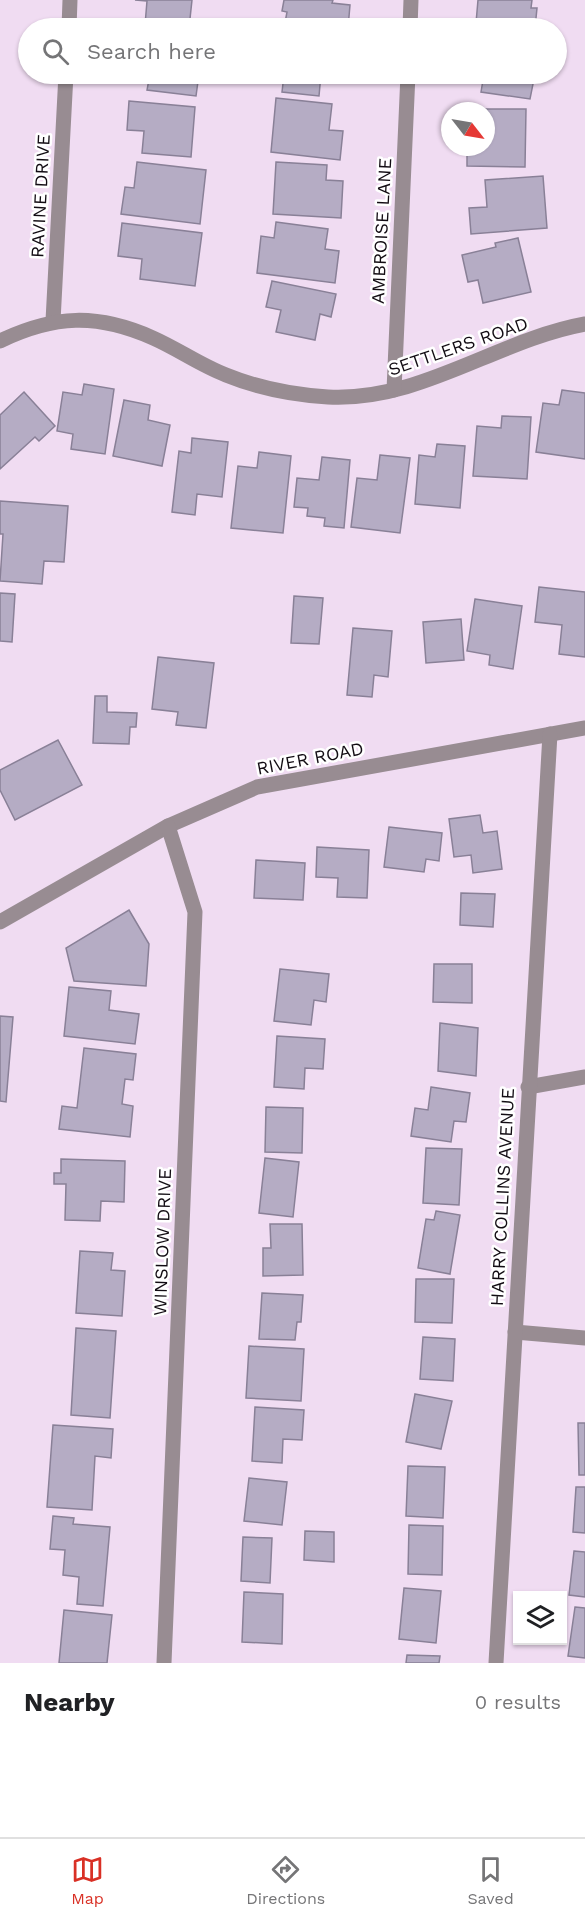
<!DOCTYPE html>
<style>
body{margin:0;font-family:"Work Sans",sans-serif;background:#f6f6f6;color:#202124}
.controls{position:absolute;right:18px;bottom:18px;display:grid;overflow:hidden;border-radius:0px;box-shadow:0 2px 4px #0004}
.controls button{width:54px;height:54px;display:grid;place-items:center;padding:0;border:0;border-bottom:2px solid #e0e0e0;background:#fff;color:#202124;font:30px sans-serif}
.compass{position:absolute;left:441px;top:102px;width:54px;height:54px;border-radius:50%;background:#fff;box-shadow:0 2px 4px #0004;rotate:121deg}
.list{margin:0;padding:0;list-style:none}
h2{display:flex;justify-content:space-between;align-items:center;height:78px;margin:0;padding:0 24px;font-size:26px}
h2 small{font-size:20px;font-weight:400;color:#757577}
.icon{flex:none;width:33px;height:33px;fill:none;stroke:currentColor;stroke-width:2;stroke-linecap:round;stroke-linejoin:round}
.map{position:relative;flex:none;width:585px;height:1663px;overflow:hidden}
.search{position:absolute;background:#fff;box-shadow:0 2px 4px #0004;left:18px;right:18px;top:18px;height:66px;display:flex;align-items:center;gap:15px;box-sizing:border-box;padding:0 21px;border-radius:33px;color:#757577;font-size:22px}
.sheet{height:174px;background:#fff}
nav{display:flex;justify-content:space-around;align-items:center;box-sizing:border-box;height:84px;border-top:2px solid #e0e0e0;background:#fff;font-size:16px;color:#757577}
nav a{display:grid;justify-items:center;gap:3px}
nav .on{color:#d93025}
.map>svg:first-child{display:block}
.building{fill:#b5acc4;stroke:#898097;stroke-width:1.5}
.lines{fill:none;stroke-linecap:round;stroke-linejoin:round}
.minor{stroke:#988c92;stroke-width:15}
.labels{text-anchor:middle;dominant-baseline:central;stroke-width:5;stroke-linejoin:round;paint-order:stroke}
.street-label{font-size:18px;fill:#120c13;stroke:#fff}
</style>
<div class="map">
<svg width="585" height="1663" viewBox="0 0 585 1663">
<rect width="100%" height="100%" fill="#f0dcf2"/>
<g class="building">
<path d="M135,0H192L189,28L145,25L147,1Z"/>
<path d="M284,0H333L332,3L350,5L348,28H284L287,12L282,11Z"/>
<path d="M478,0H532L531,8H537L535,28L476,23Z"/>
<path d="M150,74H199L196,96L147,90Z"/>
<path d="M273,74H321L319,96L282,92L284,75Z"/>
<path d="M480,74H535L530,99L481,92L484,74Z"/>
<path d="M276,98L332,104L329,130L343,131L340,160L271,152Z"/>
<path d="M129,101L195,107L191,157L142,153L144,131L127,130Z"/>
<path d="M476,109H526L525,167L467,166V147H486V111H476Z"/>
<path d="M137,162L206,170L200,224L121,214L125,187L134,188Z"/>
<path d="M276,162L327,165L326,180L343,181L341,218L273,214Z"/>
<path d="M543,176L547,228L471,234L469,208L487,207L485,180Z"/>
<path d="M276,222L328,229L325,249L339,251L335,283L257,273L261,236L274,238Z"/>
<path d="M122,223L202,233L195,286L140,279L142,259L118,256Z"/>
<path d="M518,238L531,292L483,303L478,280L468,282L462,255L496,247L495,243Z"/>
<path d="M272,281L336,294L331,317L320,314L315,340L276,332L281,310L266,307Z"/>
<path d="M84,384L114,389L105,454L71,449L73,434L57,431L63,392L82,395Z"/>
<path d="M562,390L585,393V459L536,452L543,403L559,405Z"/>
<path d="M24,392L55,426L39,441L35,437L0,469V415Z"/>
<path d="M124,400L150,405L148,420L170,425L162,466L113,456Z"/>
<path d="M502,416L531,417L527,479L473,476L477,426L501,428Z"/>
<path d="M192,438L228,442L222,497L197,494L195,515L172,512L179,451L191,453Z"/>
<path d="M437,444L465,446L460,508L415,504L419,455L435,457Z"/>
<path d="M259,452L291,456L283,533L231,528L238,466L257,468Z"/>
<path d="M380,455L410,458L400,533L351,527L357,478L377,480Z"/>
<path d="M322,457L350,460L344,528L324,526L325,518L307,516L308,508L294,507L297,478L319,480Z"/>
<path d="M0,501L68,506L64,562L44,561L42,584L0,581L3,534H0Z"/>
<path d="M539,587L585,592V657L559,654L562,625L535,622Z"/>
<path d="M0,593L15,594L12,642L0,641Z"/>
<path d="M294,596L323,598L319,644L291,643Z"/>
<path d="M475,599L522,606L513,669L489,665L490,655L467,651Z"/>
<path d="M461,619L464,660L426,663L423,622Z"/>
<path d="M353,628L392,631L388,677L374,675L372,697L347,695Z"/>
<path d="M158,657L214,663L206,728L176,725L178,712L152,709Z"/>
<path d="M95,696H107V712L137,713L136,727H130L129,744L93,743Z"/>
<path d="M58,740L82,785L15,820L0,790V770Z"/>
<path d="M480,815L483,833L497,831L502,869L473,873L471,855L454,857L449,819Z"/>
<path d="M389,827L442,833L439,861L426,859L424,872L384,867Z"/>
<path d="M317,847L369,850L367,898L337,897L338,878L316,877Z"/>
<path d="M256,860L305,863L303,900L254,898Z"/>
<path d="M461,893L495,894L493,927L460,925Z"/>
<path d="M129,910L149,944L146,986L74,981L66,948Z"/>
<path d="M434,964H472V1003L433,1002Z"/>
<path d="M280,969L329,974L326,1002L314,1000L311,1025L274,1021Z"/>
<path d="M69,987L111,991L109,1010L139,1014L135,1044L64,1036Z"/>
<path d="M0,1016L13,1017L6,1102L0,1101Z"/>
<path d="M440,1023L478,1028L476,1076L438,1071Z"/>
<path d="M277,1036L325,1039L323,1069L305,1068L304,1089L274,1087Z"/>
<path d="M84,1048L136,1054L133,1080L125,1079L122,1104L133,1106L130,1137L59,1129L62,1106L77,1108Z"/>
<path d="M431,1087L470,1093L466,1122L454,1121L451,1142L411,1136L415,1108L428,1110Z"/>
<path d="M266,1107L303,1108L302,1153L265,1152Z"/>
<path d="M426,1148L462,1149L459,1205L423,1203Z"/>
<path d="M265,1158L299,1162L293,1217L259,1213Z"/>
<path d="M61,1159L125,1161L124,1202L101,1201L100,1221L65,1220L66,1184H54V1173H61Z"/>
<path d="M436,1211L460,1215L450,1274L418,1268L426,1219L434,1220Z"/>
<path d="M270,1224H302L303,1275L263,1276V1248H271Z"/>
<path d="M80,1251L113,1253L111,1270L125,1271L122,1316L76,1313Z"/>
<path d="M416,1279H454L452,1323L415,1322Z"/>
<path d="M262,1293L303,1295L301,1322H297L295,1340L259,1339Z"/>
<path d="M76,1328L116,1331L110,1418L71,1415Z"/>
<path d="M423,1337L455,1339L453,1381L420,1379Z"/>
<path d="M249,1346L304,1349L301,1401L246,1398Z"/>
<path d="M415,1394L452,1401L441,1449L406,1442Z"/>
<path d="M255,1407L304,1410L302,1440L283,1439L282,1463L252,1461Z"/>
<path d="M578,1423H585V1475H579Z"/>
<path d="M53,1425L113,1429L111,1458L95,1456L92,1510L47,1507Z"/>
<path d="M408,1466L445,1467L443,1518L406,1516Z"/>
<path d="M249,1478L287,1482L282,1525L244,1521Z"/>
<path d="M576,1487H585V1533L573,1532Z"/>
<path d="M53,1516L74,1518L73,1524L110,1527L103,1606L77,1604L79,1577L63,1575L65,1550L50,1549Z"/>
<path d="M409,1525L443,1526L442,1575L408,1574Z"/>
<path d="M305,1531L334,1532V1562L304,1560Z"/>
<path d="M243,1537L272,1538L270,1583L241,1581Z"/>
<path d="M574,1551L585,1552V1597L569,1595Z"/>
<path d="M404,1588L441,1591L436,1643L399,1639Z"/>
<path d="M244,1592L283,1594L282,1644L242,1642Z"/>
<path d="M575,1607L585,1608V1658L568,1656Z"/>
<path d="M64,1610L112,1615L107,1663H59Z"/>
<path d="M407,1655L440,1656L439,1663H406Z"/>
</g>
<g class="lines">
<g class="minor">
<path d="M69,28L70,0"/>
<path d="M410,28L411,0"/>
<path d="M53,321L66,74"/>
<path d="M0,341C54,315 97,313 153,338C178,349 200,365 226,375C258,388 294,395 328,397C420,402 497,340 585,324"/>
<path d="M394,390L408,74"/>
<path d="M0,922L168,826L257,787L585,728"/>
<path d="M528,1087L585,1077"/>
<path d="M515,1332L585,1338"/>
<path d="M164,1663L195,912L168,826"/>
<path d="M496,1663L550,734"/>
</g>
</g>
<g class="labels">
<g class="street-label">
<text transform="translate(40 196) rotate(-87)">RAVINE DRIVE</text>
<text transform="translate(381 231) rotate(-87)">AMBROISE LANE</text>
<text transform="translate(458 346) rotate(-19)">SETTLERS ROAD</text>
<text transform="translate(310 758) rotate(-11)">RIVER ROAD</text>
<text transform="translate(502 1197) rotate(-87)">HARRY COLLINS AVENUE</text>
<text transform="translate(162 1242) rotate(-88)">WINSLOW DRIVE</text>
</g>
</g>
</svg>
<div class="controls">
<button><svg class="icon" aria-label="layers" viewBox="0 0 24 24"><path d="M12 4l9 5-9 5-9-5zM3 14l9 5 9-5"/></svg></button>
</div>
<svg class="compass" viewBox="-18 -18 36 36"><path d="M0-13l5 13h-10z" fill="#e53935"/><path d="M0 13l5-13h-10z" fill="#757577"/></svg>
<div class="search"><svg class="icon" aria-label="search" viewBox="0 0 24 24"><circle cx="10" cy="10" r="6"/><path d="M15 15l6 6"/></svg>Search here</div>
</div>
<section class="sheet">
<h2>Nearby<small>0 results</small></h2>
<ul class="list">
</ul>
</section>
<nav>
<a class="on"><svg class="icon" aria-label="map" viewBox="0 0 24 24"><path d="M3 6l6-2 6 2 6-2v14l-6 2-6-2-6 2zM9 4v14M15 6v14"/></svg>Map</a>
<a><svg class="icon" aria-label="directions" viewBox="0 0 24 24"><path d="M12 3l9 9-9 9-9-9zM9 14v-3h6M13 9l2 2-2 2"/></svg>Directions</a>
<a><svg class="icon" aria-label="saved" viewBox="0 0 24 24"><path d="M7 4h10v16l-5-4-5 4z"/></svg>Saved</a>
</nav>
